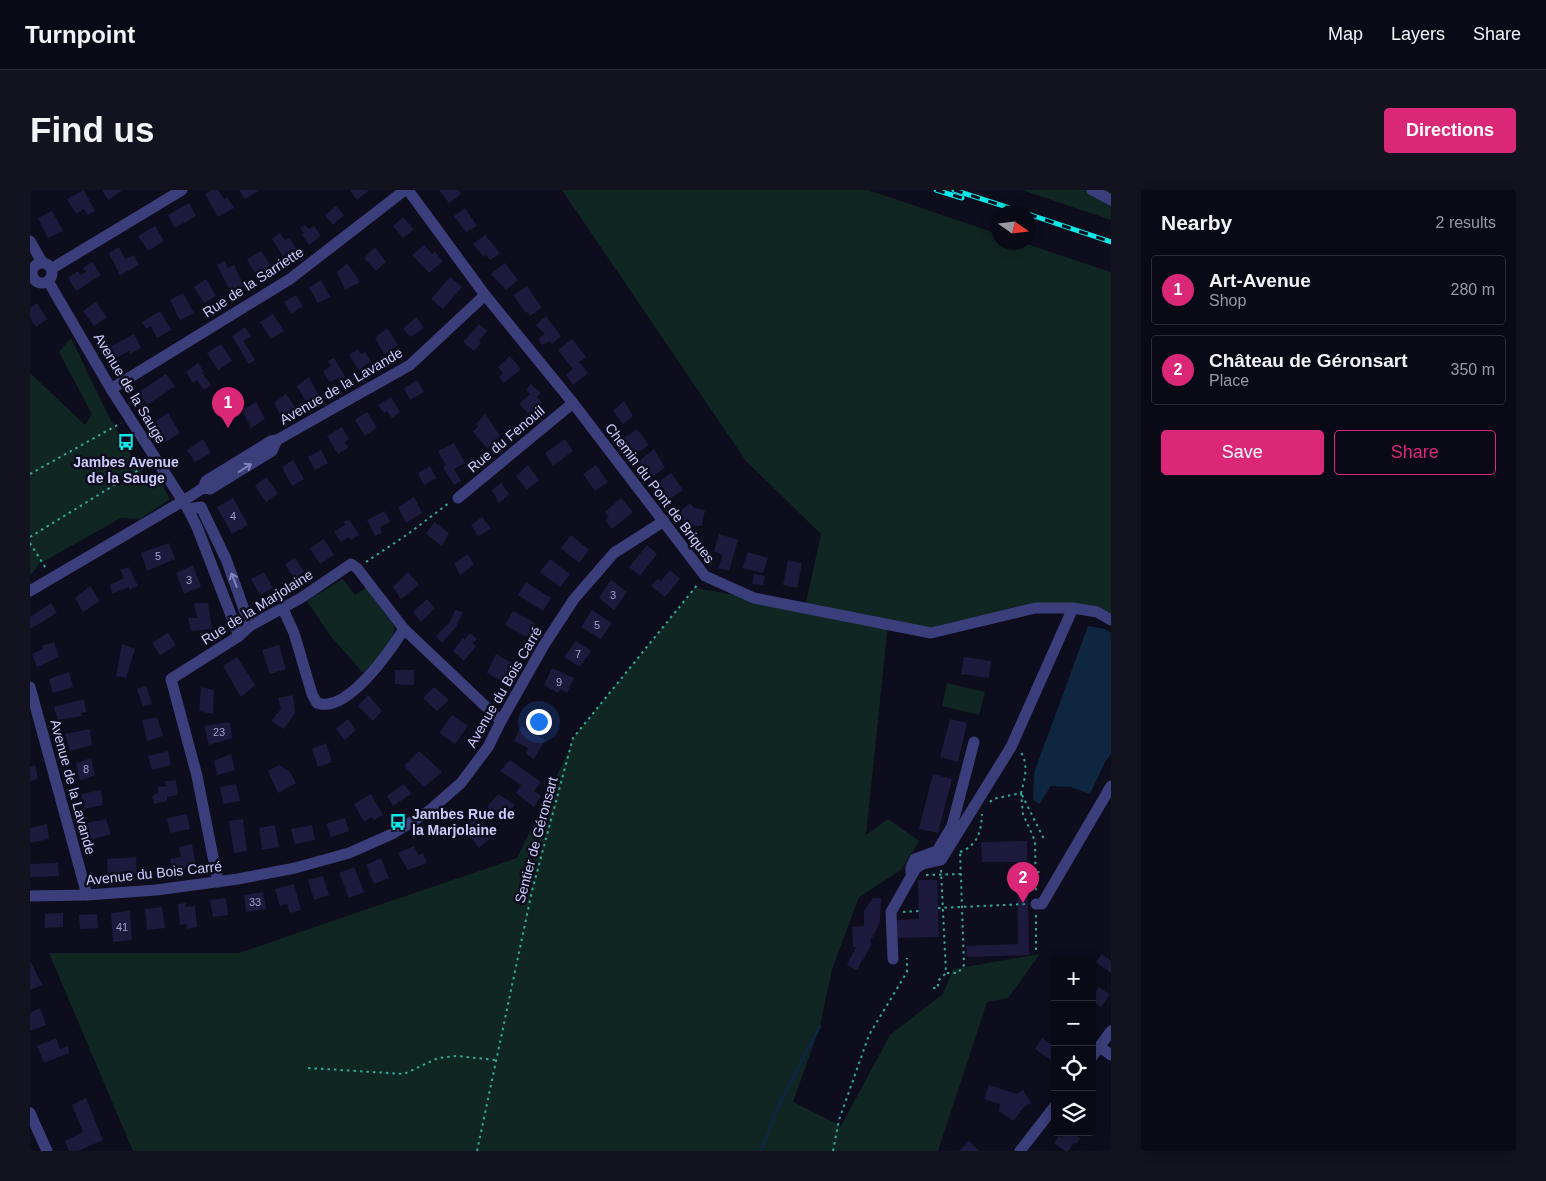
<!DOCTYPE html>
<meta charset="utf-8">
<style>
body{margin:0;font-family:Arial,sans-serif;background:#13131f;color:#f1f3f6}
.controls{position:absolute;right:15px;bottom:15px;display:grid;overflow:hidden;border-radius:5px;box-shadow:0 2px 12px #0003}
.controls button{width:45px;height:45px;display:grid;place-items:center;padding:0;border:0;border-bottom:1px solid #2a2b35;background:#0a0a16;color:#f1f3f6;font:25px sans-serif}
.compass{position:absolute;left:961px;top:15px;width:45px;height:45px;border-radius:50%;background:#0a0a16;box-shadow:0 2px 12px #0003;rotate:104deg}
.you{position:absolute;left:508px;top:531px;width:18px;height:18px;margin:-12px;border:4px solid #fff;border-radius:50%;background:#1a73e8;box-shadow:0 0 0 8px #1a73e833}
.badge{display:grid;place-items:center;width:32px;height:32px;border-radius:50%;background:#db2777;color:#fff;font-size:16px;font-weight:700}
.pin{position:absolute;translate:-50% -41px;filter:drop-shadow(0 1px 2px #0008)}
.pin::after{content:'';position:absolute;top:26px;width:18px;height:15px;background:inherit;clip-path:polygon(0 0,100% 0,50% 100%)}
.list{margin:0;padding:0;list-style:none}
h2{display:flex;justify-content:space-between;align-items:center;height:65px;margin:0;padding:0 20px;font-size:21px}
h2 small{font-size:16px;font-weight:400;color:#999aa1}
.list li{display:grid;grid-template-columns:32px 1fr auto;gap:15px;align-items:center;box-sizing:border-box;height:70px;margin:0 10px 10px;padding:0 10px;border:1px solid #2a2b35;border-radius:5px}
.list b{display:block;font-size:19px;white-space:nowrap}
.list p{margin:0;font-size:16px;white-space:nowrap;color:#999aa1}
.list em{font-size:16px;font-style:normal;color:#999aa1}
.actions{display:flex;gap:10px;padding:15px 20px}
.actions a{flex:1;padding:11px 0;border:1px solid #db2777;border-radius:5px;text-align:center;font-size:18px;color:#db2777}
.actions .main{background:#db2777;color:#fff}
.icon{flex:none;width:28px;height:28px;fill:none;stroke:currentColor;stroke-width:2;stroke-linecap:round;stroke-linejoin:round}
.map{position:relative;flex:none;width:1081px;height:961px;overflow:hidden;border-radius:5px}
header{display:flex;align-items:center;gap:30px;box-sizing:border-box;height:70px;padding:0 25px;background:#0a0a16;border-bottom:1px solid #2a2b35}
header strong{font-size:24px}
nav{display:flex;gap:28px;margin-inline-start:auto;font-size:18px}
.intro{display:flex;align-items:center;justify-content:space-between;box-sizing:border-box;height:120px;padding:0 30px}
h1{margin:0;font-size:35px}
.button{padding:12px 22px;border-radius:5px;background:#db2777;color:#fff;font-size:18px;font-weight:700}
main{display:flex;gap:30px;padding:0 30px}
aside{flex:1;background:#0a0a16;border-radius:5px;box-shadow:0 2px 12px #0003}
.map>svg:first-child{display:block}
.green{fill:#102623}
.water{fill:#0e2640}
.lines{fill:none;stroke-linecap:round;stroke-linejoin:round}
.stream{stroke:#0e2640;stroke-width:3}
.building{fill:#1d1a3d}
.path{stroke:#33a895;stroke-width:2;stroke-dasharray:2.5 4;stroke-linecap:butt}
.minor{stroke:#3a3e7a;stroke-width:11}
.rail-casing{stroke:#0ce8e7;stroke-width:5}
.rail{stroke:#0e0d1d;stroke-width:3;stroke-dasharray:9;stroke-linecap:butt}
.oneway{stroke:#8384bb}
.labels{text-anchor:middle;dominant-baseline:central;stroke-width:5;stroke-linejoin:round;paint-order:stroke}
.number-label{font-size:11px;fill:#a09fcc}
.street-label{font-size:14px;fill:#cccbfc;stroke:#0e0d1d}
.poi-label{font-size:14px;font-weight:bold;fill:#cccbfc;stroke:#0e0d1d}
</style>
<header>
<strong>Turnpoint</strong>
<nav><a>Map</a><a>Layers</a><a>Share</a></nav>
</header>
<div class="intro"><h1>Find us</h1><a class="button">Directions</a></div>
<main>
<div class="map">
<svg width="1081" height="961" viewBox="0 0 1081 961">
<rect width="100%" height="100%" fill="#0e0d1d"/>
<g class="green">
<path d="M532,0H838L968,44V52L994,53L1081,82V430L1067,422L1005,418L901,443L858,434L836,645L858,629L889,651L871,680L829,707L802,779L790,836L763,912L811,936L860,845L913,804L923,779L1010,764L978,808L957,812L908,961H103L19,763H209L487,668L540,558L543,548L665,398L775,417L791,344L716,271Z"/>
<path d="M992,0H1081V30Z"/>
<path d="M41,148L78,225L111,282L127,286L140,309L110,329L91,328L9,374L0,386V183L55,235L62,224L29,162Z"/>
<path d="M313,389L325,405L336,398L364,436C366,453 344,471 333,483L300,445L277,411Z"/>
<path d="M917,493L955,502L949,525L912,516Z"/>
</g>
<path class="water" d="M1058,436L1075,439L1081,443V564L1075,572L1060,604L1041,597L1021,596L1009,614L1003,609L1004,583Z"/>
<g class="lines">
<path class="stream" d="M731,961L748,917L790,836"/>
</g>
<g class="building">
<path d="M54,0L65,21L58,25L54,19L46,24L37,9Z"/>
<path d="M72,0H93L78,10Z"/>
<path d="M182,0H188L194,9L197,7L204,18L188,27L175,4Z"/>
<path d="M209,0H230L215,9Z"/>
<path d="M320,0H339L327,10Z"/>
<path d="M409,0H429L431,4L419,13Z"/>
<path d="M159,13L166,26L145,38L138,25Z"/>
<path d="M306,16L314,25L303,35L295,25Z"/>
<path d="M435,18L447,36L436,42L424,26Z"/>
<path d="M22,21L33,41L18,48L8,28Z"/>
<path d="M373,27L384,39L373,48L363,36Z"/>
<path d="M275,35L279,39L284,36L291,46L279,55L272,45L274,43L270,38Z"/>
<path d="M125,36L134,51L118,61L108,46Z"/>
<path d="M250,43L255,50L259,48L269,63L256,71L242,49Z"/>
<path d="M455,45L470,63L460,70L456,65L454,67L443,54Z"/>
<path d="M394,55L402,64L405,62L413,71L399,83L382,65Z"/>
<path d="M89,57L95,69L104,65L109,75L90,85L79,63Z"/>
<path d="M345,57L356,72L346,81L334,68Z"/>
<path d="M231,61L241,76L226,85L217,69Z"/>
<path d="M194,71L198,78L204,75L214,96L201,102L187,75Z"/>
<path d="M62,72L71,85L46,101L38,88L48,81L50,85L56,82L53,78Z"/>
<path d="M317,73L330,92L315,100L307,82Z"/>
<path d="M475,73L488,90L476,100L461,84Z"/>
<path d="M420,87L432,97L413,119L401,109Z"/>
<path d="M176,89L186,106L174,113L164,97Z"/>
<path d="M291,90L300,107L288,113L279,98Z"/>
<path d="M497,96L512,118L500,126L498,122L496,123L483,105Z"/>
<path d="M153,103L164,123L150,130L140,110Z"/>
<path d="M266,105L273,116L261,124L254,112Z"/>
<path d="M66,112L77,127L64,136L53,121Z"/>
<path d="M7,113L17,129L6,137L0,128V118Z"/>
<path d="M130,121L141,140L127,148L121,136L116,139L112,132Z"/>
<path d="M243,124L254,141L241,149L230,132Z"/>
<path d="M516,126L531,146L522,154L520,151L512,155L508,149L515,144L506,135Z"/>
<path d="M386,127L394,138L381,147L373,139Z"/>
<path d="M449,134L457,141L449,151L451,153L444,161L433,152Z"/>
<path d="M215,137L221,146L213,151L225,170L219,174L202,146Z"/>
<path d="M357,138L368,155L354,164L345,148Z"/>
<path d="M104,144L111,158L100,164L99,161L84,169L78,158Z"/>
<path d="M542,149L556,167L549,172L558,183L543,195L536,185L543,179L528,160Z"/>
<path d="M191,154L202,171L188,180L177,163Z"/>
<path d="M328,159L331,164L335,162L341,171L329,180L319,165Z"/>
<path d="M480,166L491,179L474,193L469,187L473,183L468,177Z"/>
<path d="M304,168L316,188L310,190L308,188L299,192L293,181L301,176L298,171Z"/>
<path d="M168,173L174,182L172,183L181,195L174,200L167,190L163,193L156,182Z"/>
<path d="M136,184L145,196L117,215L109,202Z"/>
<path d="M279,187L288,204L277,213L267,196Z"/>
<path d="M387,190L394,202L380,210L374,198Z"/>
<path d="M501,194L511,203L507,207L512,213L499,224L489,214L500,204L496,200Z"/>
<path d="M256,204L266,219L251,226L244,213Z"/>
<path d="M361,207L370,222L362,228L357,221L354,223L348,215Z"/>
<path d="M594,211L603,226L593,234L583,221Z"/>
<path d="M226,212L235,229L221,238L212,220Z"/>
<path d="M337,222L347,238L335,246L325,230Z"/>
<path d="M138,223L150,243L136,252L124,232Z"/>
<path d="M455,224L470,246L457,258L443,242L448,236L446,234Z"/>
<path d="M312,237L319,249L315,252L318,257L308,264L297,246Z"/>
<path d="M607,239L619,255L603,266L592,249Z"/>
<path d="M173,249L181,263L165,272L157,260Z"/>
<path d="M535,249L543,261L523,276L515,263Z"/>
<path d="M424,253L435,273L424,279L431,291L424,295L413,277L416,275L408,261Z"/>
<path d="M624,259L635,278L620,288L609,271Z"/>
<path d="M291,260L298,273L285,280L278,267Z"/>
<path d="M263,270L274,289L262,296L252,277Z"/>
<path d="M498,275L509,290L497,300L486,286Z"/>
<path d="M566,275L578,292L565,301L553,284Z"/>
<path d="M400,276L406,288L394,295L388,283Z"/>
<path d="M641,283L653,300L638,310L631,305L635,300L628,292Z"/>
<path d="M236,287L248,303L236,312L225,296Z"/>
<path d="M471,293L479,304L469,313L462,300Z"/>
<path d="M384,307L392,323L376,333L368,317Z"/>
<path d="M203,308L218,335L202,344L187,317Z"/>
<path d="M591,308L603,322L582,339L575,330L579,327L575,322Z"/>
<path d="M660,313L664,318L675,320L672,336L657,335L648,323Z"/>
<path d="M355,321L360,332L350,337L352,343L345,346L337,330Z"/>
<path d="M452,327L461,339L448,346L441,335Z"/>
<path d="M319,329L329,345L321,350L319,347L311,352L304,342L315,335L314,332Z"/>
<path d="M404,332L419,343L412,356L396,344Z"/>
<path d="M689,344L708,350L699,381L688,378L693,365L684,361Z"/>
<path d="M541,345L559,360L549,373L531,358Z"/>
<path d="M294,349L304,365L290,374L280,358Z"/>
<path d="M139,353L145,369L117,381L111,363Z"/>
<path d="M617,355L627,364L610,386L599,377Z"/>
<path d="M718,362L738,368L733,383L712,378Z"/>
<path d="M438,364L444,375L430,385L424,373Z"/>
<path d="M265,368L274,382L264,388L255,374Z"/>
<path d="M520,369L540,384L530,397L510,382Z"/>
<path d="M758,370L772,373L767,398L753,395Z"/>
<path d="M163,375L171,397L154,404L146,383Z"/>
<path d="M99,377L108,396L99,400V397L82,404L80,395L94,388L90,380Z"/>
<path d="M640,380L650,389L635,407L621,396L627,389L631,391Z"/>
<path d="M234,382L243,398L230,405L221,389Z"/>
<path d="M378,382L389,395L371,409L363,397Z"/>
<path d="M724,384L735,386L733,395L722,394Z"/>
<path d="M581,390L597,402L584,420L569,408Z"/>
<path d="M496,392L521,408L513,421L488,405Z"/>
<path d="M60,396L70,411L53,422L45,408Z"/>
<path d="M397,409L405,418L391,432L383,422Z"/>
<path d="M21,413L27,423L0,439V427Z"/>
<path d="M164,413H178L182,439L161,441L158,428H167Z"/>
<path d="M425,420L433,422L426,437L412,453L406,446L420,432Z"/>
<path d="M562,420L582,433L571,449L551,437Z"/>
<path d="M483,421L505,433L497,447L475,435Z"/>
<path d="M138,443L146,455L130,465L122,453Z"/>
<path d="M440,443L447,449L443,453L446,456L434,471L423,461L433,448L434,450Z"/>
<path d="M546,451L561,461L550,477L534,467Z"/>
<path d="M24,452L29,467L7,477L2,464L13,459L12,456Z"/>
<path d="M92,454L105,459L96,488L86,486Z"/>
<path d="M249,455L256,479L240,484L232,460Z"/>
<path d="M466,464L482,473L473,492L457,483Z"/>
<path d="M207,467L225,495L211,507L193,476Z"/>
<path d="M934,467L961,471L959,488L931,484Z"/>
<path d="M522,478L544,488L537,503L531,499L528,503L514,495Z"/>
<path d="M365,480H384V495L365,494Z"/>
<path d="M39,482L43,497L23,503L19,489Z"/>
<path d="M116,496L122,514L113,517L107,499Z"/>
<path d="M171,497L184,500L183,524L169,521Z"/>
<path d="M404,497L419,510L407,521L393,508Z"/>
<path d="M263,505L265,523L254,539L241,531L251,519L248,508Z"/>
<path d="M338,505L352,521L343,531L328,516Z"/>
<path d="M54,509L56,522L51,523L52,526L28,530L24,517Z"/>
<path d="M422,525L438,536L425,554L409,543Z"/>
<path d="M127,527L133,546L117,551L112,530Z"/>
<path d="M318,529L326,540L315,550L306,539Z"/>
<path d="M920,529L937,533L928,572L910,567Z"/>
<path d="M200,532L202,548L179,555L174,536Z"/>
<path d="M491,536L515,550L504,569L496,564L498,558L484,551Z"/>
<path d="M60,539L62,555L40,561L35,544Z"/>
<path d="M296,553L302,572L288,577L282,559Z"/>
<path d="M138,561L141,575L122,580L118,566Z"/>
<path d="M389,561L412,582L394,597L374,576Z"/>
<path d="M201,564L205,580L187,585L184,571Z"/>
<path d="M61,568L65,585L50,591L46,573Z"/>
<path d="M480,570L511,592L504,601L511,606L504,617L486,603L491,595L470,581Z"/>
<path d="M5,575L8,589L0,591V577Z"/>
<path d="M249,575L260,582L266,593L248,603L238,581Z"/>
<path d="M903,584L922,589L908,643L889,639Z"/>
<path d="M146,590L148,605L137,607V611L124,614L122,606L128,603V597L136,596L135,591Z"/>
<path d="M206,594L210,611L193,614L190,597Z"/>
<path d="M374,594L381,604L363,616L357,606Z"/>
<path d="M71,600L73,615L54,619L51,604Z"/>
<path d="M341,604L353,625L344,630L342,627L334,632L324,614Z"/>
<path d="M468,604L485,615L472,630L457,617Z"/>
<path d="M157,624L160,639L140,643L137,628Z"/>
<path d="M447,626L463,646L449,658L434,638Z"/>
<path d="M315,628L319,641L301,647L296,634Z"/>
<path d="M76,629L81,644L60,650L57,633Z"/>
<path d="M213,629L217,661L204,663L199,631Z"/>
<path d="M17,634L19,649L0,653V638Z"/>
<path d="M245,635L249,657L232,660L229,638Z"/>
<path d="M282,635L285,650L265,654L261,639Z"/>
<path d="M997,651L999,765L937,767L936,756L988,754L987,672H952L951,652Z"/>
<path d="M162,654L166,677L143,681L140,669L151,667L149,657Z"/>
<path d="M384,656L388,665L393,663L397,673L378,680L368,663Z"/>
<path d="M106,667L107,684L78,685L77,669Z"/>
<path d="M351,668L359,688L344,694L336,675Z"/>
<path d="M28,673L29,686L0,687V674Z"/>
<path d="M324,677L334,702L319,708L309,683Z"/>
<path d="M293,686L299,705L284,710L278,690Z"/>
<path d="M888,690H907L909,747L866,748V730L889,729Z"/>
<path d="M264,694L271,720L260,723L257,714L250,716L245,699Z"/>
<path d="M233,702L236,719L216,722L214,705Z"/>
<path d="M196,708L198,725L183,727L180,710Z"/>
<path d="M843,708H851L850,732L843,747H842L840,752L842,753L833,770H832L827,780L817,775L826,757H823L822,737L834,736V721Z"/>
<path d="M156,713V717L165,716L167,737L157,739L156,734L150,735L148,714Z"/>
<path d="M132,717L135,738L117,740L115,719Z"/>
<path d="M100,721L102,750L83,752L81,723Z"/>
<path d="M33,723V737L15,738V724Z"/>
<path d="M67,724L68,738L50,739L49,725Z"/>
<path d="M1072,764L1081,771V783L1066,772Z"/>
<path d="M1,772L12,795L0,800V773Z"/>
<path d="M1069,797L1080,805L1071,817L1062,811V805Z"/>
<path d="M10,818L16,835L0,841V823Z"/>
<path d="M26,848L30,859L38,856L39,863L14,873L7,856Z"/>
<path d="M1012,848L1025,857V867L1022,871L1005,859Z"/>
<path d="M959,895L987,904L993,900L1001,913L994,917L983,931L969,921L970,914L954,909Z"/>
<path d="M56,908L73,950L48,961H39L35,951L53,942L42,915Z"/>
<path d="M1036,942H1041L1050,949L1046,954L1044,953L1038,961H1035L1024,953L1029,946L1032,948Z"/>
<path d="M939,951L949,961H929Z"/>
</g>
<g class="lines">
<g class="path">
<path d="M0,284L91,233"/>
<path d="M0,347L117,275"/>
<path d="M0,353L17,380"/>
<path d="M336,372L378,344L419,313"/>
<path d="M991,603L993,624L1005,651L1006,703"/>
<path d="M992,605L1015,651"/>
<path d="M960,612L963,609L991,603C995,589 999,573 990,561"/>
<path d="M930,662C948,655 951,642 952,624"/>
<path d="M911,680L916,783H928L934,775L930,660"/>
<path d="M1007,682H1010"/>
<path d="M896,685L931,684"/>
<path d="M908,718L996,714"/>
<path d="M873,722L889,721"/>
<path d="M1006,725V763"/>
<path d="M903,798H908V791L916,783"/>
<path d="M278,878L374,884L408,868L427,866L466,870"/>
<path d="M447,961L502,701L543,548L668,394"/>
<path d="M803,961L809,930L839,845L877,782V768"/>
</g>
<g class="minor">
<path d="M378,0L455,105L543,213L675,386L724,408L901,443L1005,418H1043L1067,422L1081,430"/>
<path d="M1062,0L1081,10"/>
<path d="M0,51L12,72"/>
<circle cx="12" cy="83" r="10"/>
<path d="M21,79L152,0"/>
<path d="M18,91L81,199L158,319L167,337L209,446"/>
<path d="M81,199L260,89L375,0"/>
<path d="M247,250L380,175L455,105"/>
<path d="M428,308L543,213"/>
<path d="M158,319L171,317L196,369L220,436"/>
<path d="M0,401L153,311L173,298L176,291L241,251L247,250L242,261L180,299L173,298"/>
<path d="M253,419L264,443L282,504L287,513C317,524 360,461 374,439"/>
<path d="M0,497L57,705"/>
<path d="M881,682V677L885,669L907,661L922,636L944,552"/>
<path d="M188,692L167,586L141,489L209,446L220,436L271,408L321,374L327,378L374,439L471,531"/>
<path d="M0,706L57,705L126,700L208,689L265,678L319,663L362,644L399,621L431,593L458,557L471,531L514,455L544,409L584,363L634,331"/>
<path d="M1006,714H1012L1081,596"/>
<path d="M863,769L861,722L886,678L893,674L911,670L981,557L1043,418"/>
<path d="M1070,857L1081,865"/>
<path d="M1062,867L1081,841"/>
<path d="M0,923L17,961"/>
<path d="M990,961L1025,916"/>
</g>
<g class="rail-casing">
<g id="rail">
<path d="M906,0L932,8"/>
<path d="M924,0L992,22"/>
<path d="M998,24L1081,52"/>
</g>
</g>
<use href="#rail" class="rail"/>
</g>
<defs><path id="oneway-shaft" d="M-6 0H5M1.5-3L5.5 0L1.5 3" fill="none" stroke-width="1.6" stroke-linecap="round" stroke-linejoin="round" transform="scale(1.25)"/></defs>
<g class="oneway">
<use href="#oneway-shaft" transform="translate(215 278) rotate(-32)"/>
<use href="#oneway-shaft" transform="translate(204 390) rotate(-111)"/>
</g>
<defs>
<g id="bus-bare" transform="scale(1.35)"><path d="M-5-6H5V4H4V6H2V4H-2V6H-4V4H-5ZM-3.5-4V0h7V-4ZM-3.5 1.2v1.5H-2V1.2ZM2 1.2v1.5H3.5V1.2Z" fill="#0ce8e7" stroke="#0e0d1d" stroke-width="2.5" paint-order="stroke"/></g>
</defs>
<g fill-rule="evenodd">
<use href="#bus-bare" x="96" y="252"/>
<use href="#bus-bare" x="368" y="632"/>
</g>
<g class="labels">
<g class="number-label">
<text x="203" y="326">4</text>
<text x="128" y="366">5</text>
<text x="159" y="390">3</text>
<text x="583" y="405">3</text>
<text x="567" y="435">5</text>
<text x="548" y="464">7</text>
<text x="529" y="492">9</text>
<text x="189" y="542">23</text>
<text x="56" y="579">8</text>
<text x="225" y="712">33</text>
<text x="92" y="737">41</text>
</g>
<g class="street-label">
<text transform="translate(223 92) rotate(-33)">Rue de la Sarriette</text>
<text transform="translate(311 196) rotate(-30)">Avenue de la Lavande</text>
<text transform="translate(100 198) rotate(59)">Avenue de la Sauge</text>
<text transform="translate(476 249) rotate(-40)">Rue du Fenouil</text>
<text transform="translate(630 303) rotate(53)">Chemin du Pont de Briques</text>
<text transform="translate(227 417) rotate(-32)">Rue de la Marjolaine</text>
<text transform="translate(474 497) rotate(-60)">Avenue du Bois Carré</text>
<text transform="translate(43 597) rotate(75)">Avenue de la Lavande</text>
<text transform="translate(506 650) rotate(-75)">Sentier de Géronsart</text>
<text transform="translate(124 683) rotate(-6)">Avenue du Bois Carré</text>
</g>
<g class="poi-label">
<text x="96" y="272">Jambes Avenue<tspan x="96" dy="16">de la Sauge</tspan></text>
<text x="382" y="624" text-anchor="start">Jambes Rue de<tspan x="382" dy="16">la Marjolaine</tspan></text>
</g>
</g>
</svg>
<div class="controls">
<button>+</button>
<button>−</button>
<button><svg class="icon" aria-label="locate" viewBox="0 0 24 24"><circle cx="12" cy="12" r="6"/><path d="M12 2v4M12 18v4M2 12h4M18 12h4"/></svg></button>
<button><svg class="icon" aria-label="layers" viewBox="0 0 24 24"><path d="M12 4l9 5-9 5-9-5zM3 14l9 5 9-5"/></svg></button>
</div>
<svg class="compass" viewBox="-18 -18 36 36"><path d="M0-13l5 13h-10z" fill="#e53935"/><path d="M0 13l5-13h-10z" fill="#999aa1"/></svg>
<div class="you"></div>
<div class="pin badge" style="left:198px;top:238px">1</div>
<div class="pin badge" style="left:993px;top:713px">2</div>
</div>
<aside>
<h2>Nearby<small>2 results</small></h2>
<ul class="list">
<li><span class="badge">1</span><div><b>Art-Avenue</b><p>Shop</p></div><em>280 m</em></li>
<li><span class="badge">2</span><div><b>Château de Géronsart</b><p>Place</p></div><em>350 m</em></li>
</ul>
<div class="actions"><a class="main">Save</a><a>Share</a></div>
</aside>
</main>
